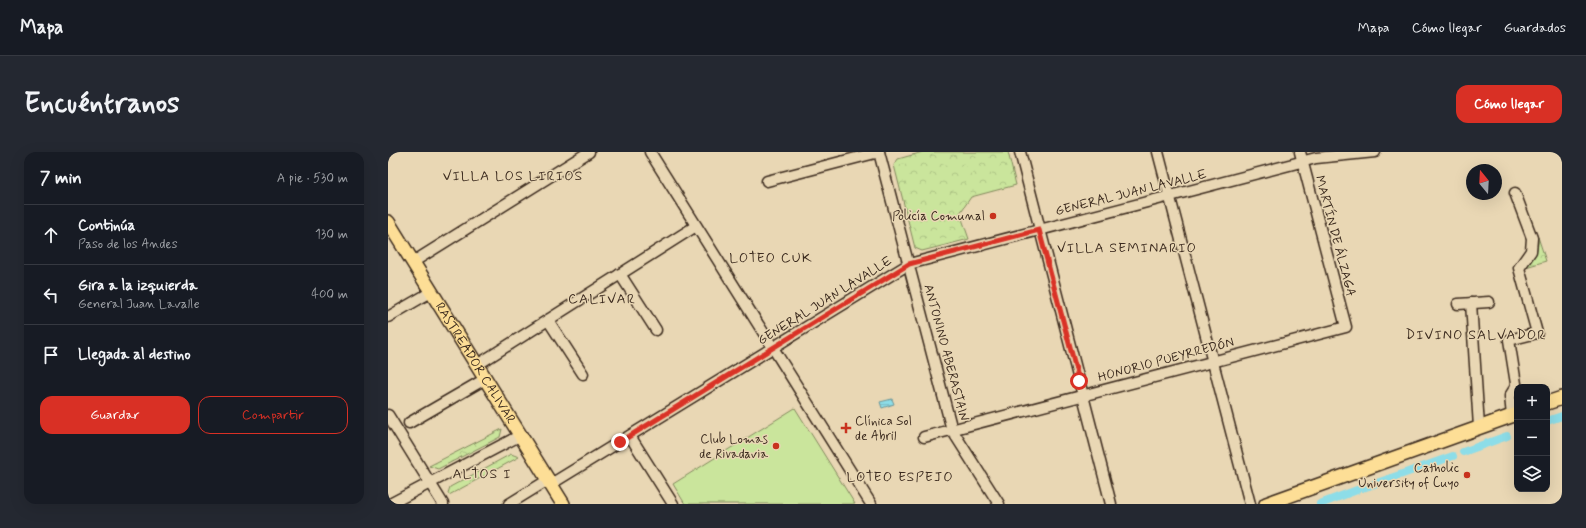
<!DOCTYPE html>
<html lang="es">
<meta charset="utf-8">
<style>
body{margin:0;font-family:Mynerve,sans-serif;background:#242831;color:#f1f3f6}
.controls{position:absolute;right:12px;bottom:12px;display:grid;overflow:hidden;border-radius:8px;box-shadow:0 4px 16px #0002}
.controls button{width:36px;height:36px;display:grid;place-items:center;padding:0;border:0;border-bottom:1px solid #363941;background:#171b24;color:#f1f3f6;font:20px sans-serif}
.compass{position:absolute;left:1078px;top:12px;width:36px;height:36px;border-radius:50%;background:#171b24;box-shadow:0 4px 16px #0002;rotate:342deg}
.stop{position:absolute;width:12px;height:12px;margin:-9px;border:3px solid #d93025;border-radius:50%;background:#fff}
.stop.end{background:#d93025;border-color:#fff;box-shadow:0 1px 4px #0008}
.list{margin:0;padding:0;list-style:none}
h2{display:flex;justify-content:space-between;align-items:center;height:52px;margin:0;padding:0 16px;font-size:17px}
h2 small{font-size:13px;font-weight:400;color:#9ea1a6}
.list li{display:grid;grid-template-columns:26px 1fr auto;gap:12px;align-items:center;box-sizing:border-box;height:60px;padding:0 16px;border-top:1px solid #363941}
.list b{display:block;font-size:15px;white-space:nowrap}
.list p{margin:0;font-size:13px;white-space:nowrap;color:#9ea1a6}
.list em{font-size:13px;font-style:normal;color:#9ea1a6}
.actions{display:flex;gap:8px;padding:12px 16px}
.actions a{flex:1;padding:9px 0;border:1px solid #d93025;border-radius:12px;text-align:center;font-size:14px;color:#d93025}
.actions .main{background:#d93025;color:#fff}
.icon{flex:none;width:22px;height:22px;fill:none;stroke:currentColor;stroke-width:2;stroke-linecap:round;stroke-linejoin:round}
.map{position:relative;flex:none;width:1174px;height:352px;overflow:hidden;border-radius:12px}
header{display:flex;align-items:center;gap:24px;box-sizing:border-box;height:56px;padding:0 20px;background:#171b24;border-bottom:1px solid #363941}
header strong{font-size:19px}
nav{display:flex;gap:22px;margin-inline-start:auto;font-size:14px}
.intro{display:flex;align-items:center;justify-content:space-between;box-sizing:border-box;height:96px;padding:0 24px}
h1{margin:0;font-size:28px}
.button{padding:10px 18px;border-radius:12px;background:#d93025;color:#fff;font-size:14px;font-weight:700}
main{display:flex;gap:24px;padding:0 24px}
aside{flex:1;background:#171b24;border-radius:12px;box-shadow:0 4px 16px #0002}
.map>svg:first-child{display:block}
.green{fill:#cae59c;stroke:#82885d}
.park{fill:url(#park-crowns);stroke:#82885d}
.water{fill:url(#water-rules);stroke:#6c9597}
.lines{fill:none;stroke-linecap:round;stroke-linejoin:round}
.canal{stroke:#8ddde8;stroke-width:8}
.minor-casing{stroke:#3b2a1e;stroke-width:13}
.major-casing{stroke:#3b2a1e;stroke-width:16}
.minor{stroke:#e9d7b4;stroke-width:10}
.major{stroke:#fdde96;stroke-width:13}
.route{stroke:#d93025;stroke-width:5}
.poi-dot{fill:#c8321e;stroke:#e9d7b4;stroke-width:1.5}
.labels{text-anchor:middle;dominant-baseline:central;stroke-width:3;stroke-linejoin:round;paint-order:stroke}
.street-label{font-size:13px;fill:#3b2a1e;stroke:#e9d7b4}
.poi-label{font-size:13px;fill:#3b2a1e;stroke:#e9d7b4;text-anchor:end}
.neighbourhood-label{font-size:14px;letter-spacing:1px;fill:#3b2a1e;stroke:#e9d7b4}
</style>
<header>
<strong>Mapa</strong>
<nav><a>Mapa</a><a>Cómo llegar</a><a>Guardados</a></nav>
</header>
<div class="intro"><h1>Encuéntranos</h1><a class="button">Cómo llegar</a></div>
<main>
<aside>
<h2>7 min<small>A pie · 530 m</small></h2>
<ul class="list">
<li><svg class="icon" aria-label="ahead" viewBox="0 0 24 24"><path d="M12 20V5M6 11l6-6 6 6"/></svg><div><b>Continúa</b><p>Paso de los Andes</p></div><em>130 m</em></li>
<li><svg class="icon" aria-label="left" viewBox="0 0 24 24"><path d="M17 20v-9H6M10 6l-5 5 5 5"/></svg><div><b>Gira a la izquierda</b><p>General Juan Lavalle</p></div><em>400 m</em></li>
<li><svg class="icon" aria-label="arrive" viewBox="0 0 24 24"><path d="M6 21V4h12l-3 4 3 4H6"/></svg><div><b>Llegada al destino</b></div></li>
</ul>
<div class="actions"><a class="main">Guardar</a><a>Compartir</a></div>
</aside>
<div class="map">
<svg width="1174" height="352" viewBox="0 0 1174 352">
<defs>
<pattern id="park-crowns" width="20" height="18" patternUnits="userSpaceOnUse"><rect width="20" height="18" fill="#cae59c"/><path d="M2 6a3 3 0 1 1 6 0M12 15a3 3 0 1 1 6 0" fill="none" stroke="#aec586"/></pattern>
<pattern id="water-rules" width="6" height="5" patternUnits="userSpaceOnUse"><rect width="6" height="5" fill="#8ddde8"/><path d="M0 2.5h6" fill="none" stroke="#7bbec7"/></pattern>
</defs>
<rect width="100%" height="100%" fill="#e9d7b4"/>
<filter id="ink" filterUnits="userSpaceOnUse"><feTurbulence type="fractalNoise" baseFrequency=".025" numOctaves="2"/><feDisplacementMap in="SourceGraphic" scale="8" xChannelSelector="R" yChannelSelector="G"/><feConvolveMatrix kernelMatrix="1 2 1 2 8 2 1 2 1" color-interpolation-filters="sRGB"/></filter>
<g filter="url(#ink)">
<path class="green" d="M407,256L467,352H297L285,332Z"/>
<g class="park">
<path d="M535,0H620L628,33L583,45L572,61L581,87L534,99L527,96L506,13L510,7Z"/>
<path d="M1150,85L1158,109L1138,115C1147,107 1151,96 1150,85Z"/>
<path d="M114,277L112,285L50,317L41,314Z"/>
<path d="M123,302L131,305L61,343L60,341L62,335Z"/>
</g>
<path class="water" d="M504,247L506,252L494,256L492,250Z"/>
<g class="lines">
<g class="canal">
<path d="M1159,269L1174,264"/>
<path d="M1075,300L1119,284"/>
<path d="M975,336L1065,304"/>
<path d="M932,352L969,338"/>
</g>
<g class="minor-casing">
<g id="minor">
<path d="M262,0L483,352"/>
<path d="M491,0L564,278L611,352"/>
<path d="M632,0L723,352"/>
<path d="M770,0L862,352"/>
<path d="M379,29L491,0"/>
<path d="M1127,41L1144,86L1143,99L1131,116L1149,181L1121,188L1129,238"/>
<path d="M25,110L201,0"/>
<path d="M232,122L268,178"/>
<path d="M1083,151L1091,275"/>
<path d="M1070,152L1101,150"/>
<path d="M0,165L43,140"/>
<path d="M160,168L195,222"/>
<path d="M89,213L308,74"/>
<path d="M0,263L55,352"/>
<path d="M1124,264L1122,244L1127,236L1128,233"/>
<path d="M21,271L97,227"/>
<path d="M242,284L285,352"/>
<path d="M536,285L958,175L912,0"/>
<path d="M163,332L521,112L928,6L987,0"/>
<path d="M2,352L133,283"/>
<path d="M121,352L160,328"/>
</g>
</g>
<g class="major-casing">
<g id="major">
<path id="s1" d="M0,70L175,352"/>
<path d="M1159,251L1174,246"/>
<path d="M878,352L1129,262"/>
</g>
</g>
<use href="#minor" class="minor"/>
<use href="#major" class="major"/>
</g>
</g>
<g class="lines" filter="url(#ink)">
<path class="route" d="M232,290L521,112L651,78L691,229"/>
</g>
<g class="poi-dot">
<circle cx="605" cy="64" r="4"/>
<path d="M456 270h4v4h4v4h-4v4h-4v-4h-4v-4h4z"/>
<circle cx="388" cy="294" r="4"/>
<circle cx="1079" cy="323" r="4"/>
</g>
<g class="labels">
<g class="street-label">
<text transform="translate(743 41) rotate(-14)">GENERAL JUAN LAVALLE</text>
<text transform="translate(947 84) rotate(75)">MARTÍN DE ÁLZAGA</text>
<text transform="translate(437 149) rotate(-32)">GENERAL JUAN LAVALLE</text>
<text transform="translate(558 201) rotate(75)">ANTONINO ABERASTAIN</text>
<text transform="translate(778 208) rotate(-15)">HONORIO PUEYRREDÓN</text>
<text stroke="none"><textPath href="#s1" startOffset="166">RASTREADOR CALIVAR</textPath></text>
</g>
<g class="poi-label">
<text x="597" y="64">Policía Comunal</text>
<text x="467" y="269" text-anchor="start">Clínica Sol<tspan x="467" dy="15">de Abril</tspan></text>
<text x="380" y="287">Club Lomas<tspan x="380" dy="15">de Rivadavia</tspan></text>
<text x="1071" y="316">Catholic<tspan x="1071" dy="15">University of Cuyo</tspan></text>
</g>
<g class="neighbourhood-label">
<text x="125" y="24">VILLA LOS LIRIOS</text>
<text x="739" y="96">VILLA SEMINARIO</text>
<text x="383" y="106">LOTEO CUK</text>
<text x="214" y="147">CALIVAR</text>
<text x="1088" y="183">DIVINO SALVADOR</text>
<text x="94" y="322">ALTOS I</text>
<text x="512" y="325">LOTEO ESPEJO</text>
</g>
</g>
</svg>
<div class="controls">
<button>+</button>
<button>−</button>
<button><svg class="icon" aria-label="layers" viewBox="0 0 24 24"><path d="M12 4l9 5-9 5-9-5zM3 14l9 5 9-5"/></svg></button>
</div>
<svg class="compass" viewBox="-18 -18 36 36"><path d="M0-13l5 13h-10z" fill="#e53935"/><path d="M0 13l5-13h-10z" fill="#9ea1a6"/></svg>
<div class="stop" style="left:691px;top:229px"></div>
<div class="stop end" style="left:232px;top:290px"></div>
</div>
</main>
